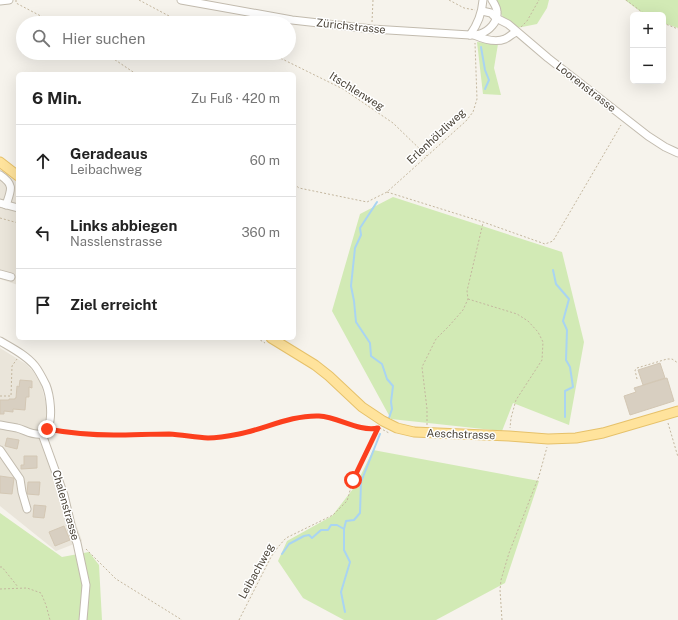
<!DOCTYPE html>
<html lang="de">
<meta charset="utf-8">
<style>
body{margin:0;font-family:"Public Sans",sans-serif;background:#f2f2f2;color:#222}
.controls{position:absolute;right:12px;top:12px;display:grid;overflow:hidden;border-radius:6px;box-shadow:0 4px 16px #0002}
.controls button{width:36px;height:36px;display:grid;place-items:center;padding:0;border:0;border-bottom:1px solid #e0e0e0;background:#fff;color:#222;font:20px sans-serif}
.stop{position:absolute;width:12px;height:12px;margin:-9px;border:3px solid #fc3f1d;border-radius:50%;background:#fff}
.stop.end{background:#fc3f1d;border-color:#fff;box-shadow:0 1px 4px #0008}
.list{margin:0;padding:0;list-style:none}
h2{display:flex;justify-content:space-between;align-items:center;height:52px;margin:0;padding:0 16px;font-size:17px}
h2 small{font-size:13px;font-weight:400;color:#767676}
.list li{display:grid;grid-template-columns:26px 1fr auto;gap:12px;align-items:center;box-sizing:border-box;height:72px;padding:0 16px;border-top:1px solid #e0e0e0}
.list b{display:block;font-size:15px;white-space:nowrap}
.list p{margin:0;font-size:13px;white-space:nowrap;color:#767676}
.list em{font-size:13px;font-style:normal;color:#767676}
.icon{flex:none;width:22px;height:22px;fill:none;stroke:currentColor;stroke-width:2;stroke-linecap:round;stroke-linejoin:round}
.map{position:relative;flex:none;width:678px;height:620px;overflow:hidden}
.search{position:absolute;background:#fff;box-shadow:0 4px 16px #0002;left:16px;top:16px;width:280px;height:44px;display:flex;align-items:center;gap:10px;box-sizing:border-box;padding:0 14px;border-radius:22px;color:#767676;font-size:15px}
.panel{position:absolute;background:#fff;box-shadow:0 4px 16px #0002;left:16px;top:72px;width:280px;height:268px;border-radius:6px}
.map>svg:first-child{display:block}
.residential{fill:#eae5da}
.green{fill:#d2eab5}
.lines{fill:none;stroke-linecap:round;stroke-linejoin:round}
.stream{stroke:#a9d4f2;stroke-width:2}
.building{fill:#d8cfc1;stroke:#d3c7b4}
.minor-casing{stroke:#c2bbae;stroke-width:9}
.major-casing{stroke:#e6c16a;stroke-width:11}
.path{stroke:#c4b79f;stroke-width:1;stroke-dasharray:2 2;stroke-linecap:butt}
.minor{stroke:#fff;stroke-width:7}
.major{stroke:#ffe39c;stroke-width:9}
.route{stroke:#fc3f1d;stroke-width:5}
.labels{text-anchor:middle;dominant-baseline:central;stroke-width:3;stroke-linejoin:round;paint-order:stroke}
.street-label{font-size:11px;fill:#4b4439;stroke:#fff}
</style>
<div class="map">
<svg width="678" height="620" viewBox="0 0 678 620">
<rect width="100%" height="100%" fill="#f6f3ec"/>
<g class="residential">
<path d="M0,162L18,175V285L0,279Z"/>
<path d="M0,348L26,364L33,371L41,384L46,404V418L45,424L42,428L82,541L56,551L0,506Z"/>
</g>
<g class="green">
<path d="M492,0H549L547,8L537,24L517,28L505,20Z"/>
<path d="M625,0H678V28L663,23V15H645Z"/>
<path d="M477,42L498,44L494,68L501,95L483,94Z"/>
<path d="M393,197L562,252L584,342L569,425L513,403L502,431L391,419L332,311L360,214Z"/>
<path d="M373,450L539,481L505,583L436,620H344L303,598L278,561L287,541L332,516L356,485Z"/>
<path d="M0,513L62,557L89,552L99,565L102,620H0Z"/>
</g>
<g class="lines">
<g class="stream">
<path d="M481,47L485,70L489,80L485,89"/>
<path d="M377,202L360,228L361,235L355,248L351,286L354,301L356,322L370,343L371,356L382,364L387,379L393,386L391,402L392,409L389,418"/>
<path d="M553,270L556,284L569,299L563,321L567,330L566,360L570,367L573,387L565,391V417"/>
<path d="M282,554L289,544L304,536L309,535L312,538L321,530H328L331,525H337L344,529"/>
<path d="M345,612L341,592L350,562L344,550V529L346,521L354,520L360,513L361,482L380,434"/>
</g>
</g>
<g class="building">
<path d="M660,363L665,378L643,385L638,370Z"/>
<path d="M667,378L674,401L630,415L624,396L636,392L634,388Z"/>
<path d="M20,380L32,381V388L29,387V397H26L25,410L13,409V412L4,411V414H0V400H9V399H15V398H16L17,386L19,387Z"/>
<path d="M7,438L19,440L17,449L5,446Z"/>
<path d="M24,456H37V468L21,469V465H24Z"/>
<path d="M0,476L14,478L12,494L0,493Z"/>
<path d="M28,482H40L39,495L27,494Z"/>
<path d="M34,505L46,506L44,518L33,517Z"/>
<path d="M64,526L70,540L55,546L49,532Z"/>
</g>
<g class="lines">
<g class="minor-casing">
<g id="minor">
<path d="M181,0L292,20L372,29L470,35C473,35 477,35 480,34C489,31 498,22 497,12C497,8 494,3 492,0"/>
<path d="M0,1L9,0"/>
<path d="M482,11L491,13L496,18L508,24L548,58L648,136L665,147L678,153"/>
<path d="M470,35C478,24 482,13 483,0"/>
<path d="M474,35C483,39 495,43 505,39C509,37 512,34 516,32"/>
<path d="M0,175C15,185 11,190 6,205"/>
<path d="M0,203L18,208"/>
<path d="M0,274L11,277"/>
<path d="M0,341C12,348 26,355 35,366C39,371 43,379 46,385C50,395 53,417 48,427C47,430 45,432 42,434"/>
<path d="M0,425C5,426 11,427 17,428C25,430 33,436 42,434"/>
<path d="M42,434L64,495L72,529L77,543L86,585L83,620"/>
<path d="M0,450L20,479L22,492L27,509"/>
</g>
</g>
<g class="major-casing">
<g id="major">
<path d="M0,162L18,176"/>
<path d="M271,338L315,365L329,376L362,407L383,421L397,428L414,432L509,436L548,439L576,438L603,433L678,411"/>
</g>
</g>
<g class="path">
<path d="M16,0V3L54,23"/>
<path d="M139,0L169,16L191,23"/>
<path d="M449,0L464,8L475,10"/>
<path d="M626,0L646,15"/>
<path d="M372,22L373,0"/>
<path d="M663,23L678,29"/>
<path d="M521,27L527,21L539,0"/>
<path d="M105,53L136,74"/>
<path d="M270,53L343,89L393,123L427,156"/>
<path d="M294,184L299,188L367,202L387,192L466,121L473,112L477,99L475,43"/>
<path d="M387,192L483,222L545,244L553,241L621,125"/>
<path d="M0,218L18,223"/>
<path d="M468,299L517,314L528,321L538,332L543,342L542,360L516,400L511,418L510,428"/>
<path d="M257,338L265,343"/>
<path d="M637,379L635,370L637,368L667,359H672L678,363"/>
<path d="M0,396H11L12,366L17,359"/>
<path d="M668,423L678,457"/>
<path d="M427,425V409L422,367L436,339L449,326L463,310L468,299L467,291L483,223"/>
<path d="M376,426L389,433"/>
<path d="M54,430C63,432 72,434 81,434C109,436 138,434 166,434C180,435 194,438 209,438C218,438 227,436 236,435C264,431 290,415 319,416C338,417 359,433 378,427"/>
<path d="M86,549L116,579L182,620"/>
<path d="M0,567H2L18,587"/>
<path d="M0,589L27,588L41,593L46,605L50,620"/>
<path d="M239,620L271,557L278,547L286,538L333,515L347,501L353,480L377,429"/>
<path d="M502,620L500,590L501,580L509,553L539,476L547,447"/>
</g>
<use href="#minor" class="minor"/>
<use href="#major" class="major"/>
</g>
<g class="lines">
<path class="route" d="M47,429C69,433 91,435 114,435C132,435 151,434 169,434C182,435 195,437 208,438C218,438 229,436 239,434C265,429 291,415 319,416C339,417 358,432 378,428L353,480"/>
</g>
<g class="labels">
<g class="street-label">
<text transform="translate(351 26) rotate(6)">Zürichstrasse</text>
<text transform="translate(586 87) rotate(38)">Loorenstrasse</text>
<text transform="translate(357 91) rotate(32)">Itschlenweg</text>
<text transform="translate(436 136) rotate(-43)">Erlenhölzliweg</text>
<text transform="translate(461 434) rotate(2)">Aeschstrasse</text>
<text transform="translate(66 505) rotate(74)">Chalenstrasse</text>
<text transform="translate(256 571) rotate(-61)">Leibachweg</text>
</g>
</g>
</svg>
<div class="controls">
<button>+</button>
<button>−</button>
</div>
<div class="stop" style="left:353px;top:480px"></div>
<div class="stop end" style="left:47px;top:429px"></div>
<div class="search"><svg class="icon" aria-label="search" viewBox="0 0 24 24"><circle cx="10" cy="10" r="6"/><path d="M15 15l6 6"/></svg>Hier suchen</div>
<section class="panel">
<h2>6 Min.<small>Zu Fuß · 420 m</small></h2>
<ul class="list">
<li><svg class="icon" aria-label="ahead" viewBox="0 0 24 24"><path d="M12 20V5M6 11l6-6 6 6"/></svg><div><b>Geradeaus</b><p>Leibachweg</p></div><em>60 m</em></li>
<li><svg class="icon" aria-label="left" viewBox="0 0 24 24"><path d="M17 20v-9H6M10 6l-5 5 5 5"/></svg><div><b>Links abbiegen</b><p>Nasslenstrasse</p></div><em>360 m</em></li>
<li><svg class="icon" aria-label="arrive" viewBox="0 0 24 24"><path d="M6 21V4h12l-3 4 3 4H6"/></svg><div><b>Ziel erreicht</b></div></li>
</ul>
</section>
</div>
